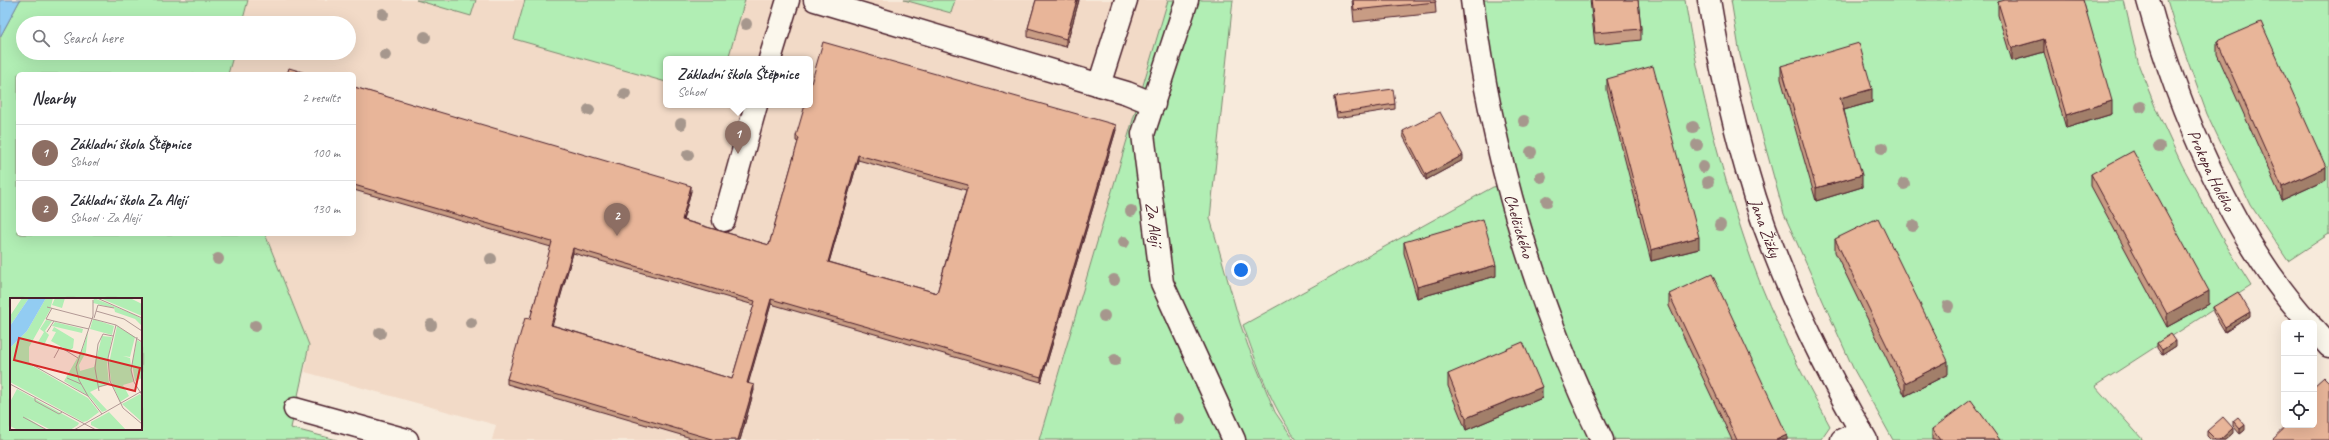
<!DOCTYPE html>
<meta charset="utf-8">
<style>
body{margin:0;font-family:Caveat,sans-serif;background:#f7f7f7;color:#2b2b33}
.controls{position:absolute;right:12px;bottom:12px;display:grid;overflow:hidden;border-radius:6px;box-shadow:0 4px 16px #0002}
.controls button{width:36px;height:36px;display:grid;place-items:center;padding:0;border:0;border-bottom:1px solid #e1e1e2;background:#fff;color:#2b2b33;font:20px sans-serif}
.you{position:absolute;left:1241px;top:270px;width:14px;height:14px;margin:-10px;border:3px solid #fff;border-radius:50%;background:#1a73e8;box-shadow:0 0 0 6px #1a73e833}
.badge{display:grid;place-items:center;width:26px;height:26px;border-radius:50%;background:#0f766e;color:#fff;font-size:13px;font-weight:700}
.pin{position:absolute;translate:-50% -33px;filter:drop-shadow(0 1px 2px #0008)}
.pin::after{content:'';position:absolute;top:21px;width:14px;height:12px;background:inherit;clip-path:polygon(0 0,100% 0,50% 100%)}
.popup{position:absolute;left:663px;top:56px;width:150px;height:52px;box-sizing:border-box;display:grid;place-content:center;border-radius:6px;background:#fff;filter:drop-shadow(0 1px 3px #0005);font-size:13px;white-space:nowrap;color:#7c7c81}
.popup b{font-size:15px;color:#2b2b33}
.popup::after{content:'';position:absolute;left:50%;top:100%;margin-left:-8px;border:8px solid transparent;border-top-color:#fff}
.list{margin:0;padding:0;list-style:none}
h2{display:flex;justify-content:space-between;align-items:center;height:52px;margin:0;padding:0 16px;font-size:17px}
h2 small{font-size:13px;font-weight:400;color:#7c7c81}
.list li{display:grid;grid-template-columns:26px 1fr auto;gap:12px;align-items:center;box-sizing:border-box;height:56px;padding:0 16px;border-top:1px solid #e1e1e2}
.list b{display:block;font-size:15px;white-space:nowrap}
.list p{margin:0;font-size:13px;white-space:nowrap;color:#7c7c81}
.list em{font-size:13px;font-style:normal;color:#7c7c81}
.icon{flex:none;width:22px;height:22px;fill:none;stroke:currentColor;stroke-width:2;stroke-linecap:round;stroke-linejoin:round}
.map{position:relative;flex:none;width:2329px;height:440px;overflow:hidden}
.search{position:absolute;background:#fff;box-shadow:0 4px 16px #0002;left:16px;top:16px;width:340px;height:44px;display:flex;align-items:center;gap:10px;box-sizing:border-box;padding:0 14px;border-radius:22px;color:#7c7c81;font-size:15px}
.panel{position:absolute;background:#fff;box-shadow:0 4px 16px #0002;left:16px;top:72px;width:340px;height:164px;border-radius:6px}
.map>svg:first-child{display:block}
.built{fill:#f2dac7;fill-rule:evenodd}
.green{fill:#b1eeb4;stroke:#7e8670;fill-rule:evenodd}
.water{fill:#92ccf2;stroke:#7587a2}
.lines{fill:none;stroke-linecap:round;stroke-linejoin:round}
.minor-casing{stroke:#4a1f2b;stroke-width:25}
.minor{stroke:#fbf7ec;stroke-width:22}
.tree{fill:#a6978d}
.wall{fill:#c89c84;stroke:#4a1f2b;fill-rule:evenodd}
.shaded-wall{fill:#a27f6b;stroke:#4a1f2b}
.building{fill:#e8b599;stroke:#4a1f2b;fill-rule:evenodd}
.labels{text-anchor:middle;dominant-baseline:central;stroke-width:3.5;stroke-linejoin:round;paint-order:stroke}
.street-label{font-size:17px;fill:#4a1f2b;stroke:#fbf7ec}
.inset-road{fill:none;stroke:#b29995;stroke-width:1}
.view{fill:#d62828;fill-opacity:0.15;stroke:#d62828;stroke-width:2}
.inset-edge{fill:none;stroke:#4a1f2b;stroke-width:2}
</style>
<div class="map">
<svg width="2329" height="440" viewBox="0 0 2329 440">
<rect width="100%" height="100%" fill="#f7eadb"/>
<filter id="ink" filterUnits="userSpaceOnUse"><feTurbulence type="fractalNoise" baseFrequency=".025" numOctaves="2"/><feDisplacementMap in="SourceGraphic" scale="8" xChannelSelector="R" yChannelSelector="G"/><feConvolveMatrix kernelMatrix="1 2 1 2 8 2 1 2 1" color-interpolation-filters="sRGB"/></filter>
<g filter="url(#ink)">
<path class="built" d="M248,0H1168L1039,440H492L496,425L305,372L309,345L265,234H354V74H228L234,53H349V23H242ZM666,59H810V105H666Z"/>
<g class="green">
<path d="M20,0H248L242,23H23V53H234L228,74H18V234H265L309,345L291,428L337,440H0V37ZM11,299H141V429H11Z"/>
<path d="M416,0H476L471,16Z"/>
<path d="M525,0H745L728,59H666V82L514,39Z"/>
<path d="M904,0H955L951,13Z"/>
<path d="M1168,0H1233L1210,218L1240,323L1248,346L1275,412L1294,440H1039Z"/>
<path d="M1482,0H1685C1699,89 1723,179 1753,264C1773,320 1802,374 1830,426L1821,439L1297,440C1270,405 1258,366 1243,325L1493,187L1516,183L1491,72Z"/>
<path d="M1731,0H2124L2139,66L2156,109L2182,165L2223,240L2251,285L2095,386L2143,440H1893L1853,368L1784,214L1740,55Z"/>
<path d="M2167,0H2329V234L2288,261L2250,204L2207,114L2174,23Z"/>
</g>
<path class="water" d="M0,0H20L0,37Z"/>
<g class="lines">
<g class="minor-casing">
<g id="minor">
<path d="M815,0L1127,93L1154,104"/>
<path id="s1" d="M1187,0L1143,134L1162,283L1234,440"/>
<path id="s2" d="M1472,0C1491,151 1535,303 1602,440"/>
<path id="s3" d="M1709,0C1720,67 1735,133 1755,198C1782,282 1822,364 1866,440"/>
<path id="s4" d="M2148,0C2178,109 2232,238 2309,323"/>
<path d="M770,59L788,0"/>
<path d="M1099,85L1126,0"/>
<path d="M724,220L756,105"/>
<path d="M2314,329L2329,346"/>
<path d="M295,409L407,440"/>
<path d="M1842,440L1861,431"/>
</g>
</g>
<use href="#minor" class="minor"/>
</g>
<g class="tree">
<circle cx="383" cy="14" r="6"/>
<circle cx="746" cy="24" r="6"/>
<circle cx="425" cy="37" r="6"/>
<circle cx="385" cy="55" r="6"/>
<circle cx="625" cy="94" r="6"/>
<circle cx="2141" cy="107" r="6"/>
<circle cx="589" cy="110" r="6"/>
<circle cx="1524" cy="121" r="6"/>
<circle cx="681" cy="124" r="6"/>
<circle cx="1693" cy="127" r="6"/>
<circle cx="1697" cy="145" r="6"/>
<circle cx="2159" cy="147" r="6"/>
<circle cx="1882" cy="148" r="6"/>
<circle cx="1531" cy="152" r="6"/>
<circle cx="688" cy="155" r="6"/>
<circle cx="1703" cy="167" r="6"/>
<circle cx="1541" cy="177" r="6"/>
<circle cx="1708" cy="182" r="6"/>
<circle cx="1904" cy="184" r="6"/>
<circle cx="1547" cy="201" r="6"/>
<circle cx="1131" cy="211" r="6"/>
<circle cx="1720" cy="225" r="6"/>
<circle cx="1913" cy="226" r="6"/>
<circle cx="1124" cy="242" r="6"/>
<circle cx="218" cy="259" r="6"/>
<circle cx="491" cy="259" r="6"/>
<circle cx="1114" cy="280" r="6"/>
<circle cx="1948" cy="306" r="6"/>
<circle cx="1104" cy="316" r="6"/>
<circle cx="471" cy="323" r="6"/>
<circle cx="431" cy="325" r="6"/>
<circle cx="255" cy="326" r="6"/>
<circle cx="380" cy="333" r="6"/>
<circle cx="1115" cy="360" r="6"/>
<circle cx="1179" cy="419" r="6"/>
</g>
<g class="wall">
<path d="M1036,0H1079L1066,47L1028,37V28Z"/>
<path d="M1352,0H1435L1436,13L1354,22Z"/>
<path d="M1590,0H1638L1641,29V40L1595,45Z"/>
<path d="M2083,0L2112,114L2066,128L2044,52L2012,61L1998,15V2Z"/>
<path d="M2217,41L2326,180L2282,200L2217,54Z"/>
<path d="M1781,66L1872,102L1844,110L1862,187L1816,201L1781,79Z"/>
<path d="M1607,79L1699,249L1651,261L1607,90Z"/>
<path d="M354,87L691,191L683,220L769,245L798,142L796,141V136L1116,130L1041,382L771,304L748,383L754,390L740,440H698L507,384V379L530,319L551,247L354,190ZM858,160L966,190L937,293L829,262ZM573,253L754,305L732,379L552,325Z"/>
<path d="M1334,97L1395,104V109L1337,118L1334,102Z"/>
<path d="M1403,131L1463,160L1426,180L1403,136Z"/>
<path d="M2091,174L2209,304L2167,327L2091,186Z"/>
<path d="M1835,239L1948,374L1905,396L1835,252Z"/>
<path d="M1404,242L1496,276L1417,298L1404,253Z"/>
<path d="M1669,294L1787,440H1732L1669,306Z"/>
<path d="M2213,307L2250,316L2225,332L2213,312Z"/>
<path d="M2157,343L2176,346L2162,355L2157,348Z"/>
<path d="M1448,374L1542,398L1466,430L1448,386Z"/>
<path d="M2233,421L2245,430L2240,434L2233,426Z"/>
<path d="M1932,429L2000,440H1932Z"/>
<path d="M2207,431L2233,433L2225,440H2211L2207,436Z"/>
</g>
<g class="shaded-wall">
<path d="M1077,0H1079L1066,47V39Z"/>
<path d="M2044,39V52L2012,61V48Z"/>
<path d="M1872,89V102L1840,111V98Z"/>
<path d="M2112,101V114L2066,128V115Z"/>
<path d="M1116,125V130L1041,382V377Z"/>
<path d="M858,155V160L828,266V262Z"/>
<path d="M1463,155V160L1426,180V175Z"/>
<path d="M2326,167V180L2282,200V187Z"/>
<path d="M1862,175V187L1816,201V188Z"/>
<path d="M691,186V191L682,224V220Z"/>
<path d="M1699,237V249L1651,261V250Z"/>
<path d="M573,248V253L551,330V325Z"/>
<path d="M1496,265V276L1417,298V287Z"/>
<path d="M2209,291V304L2167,327V314Z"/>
<path d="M771,299V304L747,388V383Z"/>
<path d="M2250,312V316L2225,332V327Z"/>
<path d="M2176,341V346L2162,355V350Z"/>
<path d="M1948,361V374L1905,396V383Z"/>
<path d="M754,385V390L740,440H738Z"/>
<path d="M1542,387V398L1466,430V418Z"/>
<path d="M2245,425V430L2240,434V429Z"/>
<path d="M2233,428V433L2225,440H2220Z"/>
<path d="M1787,435V440H1776Z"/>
</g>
<g class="building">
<path d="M1036,0H1077L1066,39L1028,28Z"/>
<path d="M1353,0H1435L1436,2L1354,10Z"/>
<path d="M1591,0H1638L1641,29L1595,33Z"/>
<path d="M2005,0H2083L2112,101L2066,115L2044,39L2012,48L1998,2Z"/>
<path d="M2261,22L2326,167L2282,187L2217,41Z"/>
<path d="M823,42L1116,125L1041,377L771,299L747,383L754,385L738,440H715L507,379L525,318L530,319L552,242L354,185V87L691,186L682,220L769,245L799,138L796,136L805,105H810V87ZM858,155L968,185L937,293L828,262ZM573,248L755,301L732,379L551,325Z"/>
<path d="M1859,43L1872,89L1840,98L1862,175L1816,188L1781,66Z"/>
<path d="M1653,66L1699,237L1651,250L1607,79Z"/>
<path d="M289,68L309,74H287Z"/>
<path d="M1393,89L1395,104L1337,113L1334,97Z"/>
<path d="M1440,112L1463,155L1426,175L1403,131Z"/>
<path d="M2133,151L2209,291L2167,314L2091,174Z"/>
<path d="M1878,218L1948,361L1905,383L1835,239Z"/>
<path d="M1483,219L1496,265L1417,287L1404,242Z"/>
<path d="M1712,274L1787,435L1776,440H1737L1669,294Z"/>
<path d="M2238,292L2250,312L2225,327L2213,307Z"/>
<path d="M2171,334L2176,341L2162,350L2157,343Z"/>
<path d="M1523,342L1542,387L1466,418L1448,374Z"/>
<path d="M2324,377L2329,382V440H2272L2288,425H2314V386Z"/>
<path d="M1971,400L2000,440H1940L1932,429Z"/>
<path d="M2223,417L2233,428L2220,440H2216L2207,431Z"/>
<path d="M2238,417L2245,425L2240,429L2233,421Z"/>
</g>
</g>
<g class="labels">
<g class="street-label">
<text stroke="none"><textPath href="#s4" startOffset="182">Prokopa Holého</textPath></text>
<text stroke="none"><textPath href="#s1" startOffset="232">Za Alejí</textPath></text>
<text stroke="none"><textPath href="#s2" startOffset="231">Chelčického</textPath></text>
<text stroke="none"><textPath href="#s3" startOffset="235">Jana Žižky</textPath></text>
</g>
</g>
<g transform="translate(10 298)">
<rect width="132" height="132" fill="#f7eadb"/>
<path d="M12,0H19L0,28V18ZM36,0H43L40,12L19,49V66L78,100L89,114L77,123L73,124L0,84V50L17,33ZM45,0H55L52,10L42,7ZM84,0L125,17L132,21V28L125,21L105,14L104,10L83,5ZM90,0H120L132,6V18ZM83,21L104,28L102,37L80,31ZM36,22L42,23L35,33L39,37L34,47L28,44L34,34L30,31ZM45,24L73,31L72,35L42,28ZM107,28L125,39L120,59L113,58L120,60L123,84L113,87L119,98L110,104L101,83L99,65ZM44,29L64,41L63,50L59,53L41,43L46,34L42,33ZM78,33L76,54L69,67L70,73L84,69L92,38L102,39L97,66L99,85L80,94L97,112L92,114L80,99L54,83L73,50ZM127,42L132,45V80L125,83L122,66ZM7,91L69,125L68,127L60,132H41L16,119L36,132H8L0,128V104ZM130,96L132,99V124L112,106ZM99,114L116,132H91L81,127V124Z" fill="#b1eeb4"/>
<path d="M19,0H36L17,33L0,50V28Z" fill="#92ccf2"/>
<path class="inset-road" d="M87,0L132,20M37,9L106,27L132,44M42,10L36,21L44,23M86,13L114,21L132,33M84,20L88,7L104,10M106,27L98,60L100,83L113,110L132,126M37,34L44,23L79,31M127,39L121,72L124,84L132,97M44,60L50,49L68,60M19,65L78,98L92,116M57,80L71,86M0,86L86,132M88,89L100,86M89,93L85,70L88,46L93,36L103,38M78,98L69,82L66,69L83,18V2M25,100V103L49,116L52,114M13,119L37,132M64,132L132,93"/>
<path class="view" d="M9,40L130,70L125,93L4,62Z"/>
<rect width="132" height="132" class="inset-edge"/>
</g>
</svg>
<div class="controls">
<button>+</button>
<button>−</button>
<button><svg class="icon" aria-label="locate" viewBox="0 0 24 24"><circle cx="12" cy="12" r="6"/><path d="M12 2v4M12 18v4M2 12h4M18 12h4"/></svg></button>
</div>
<div class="you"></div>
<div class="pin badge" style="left:738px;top:154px;background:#8d6e63">1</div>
<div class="popup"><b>Základní škola Štěpnice</b>School</div>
<div class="pin badge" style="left:617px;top:236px;background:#8d6e63">2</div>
<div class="search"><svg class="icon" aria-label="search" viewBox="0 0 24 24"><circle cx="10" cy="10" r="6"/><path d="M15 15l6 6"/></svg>Search here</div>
<section class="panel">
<h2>Nearby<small>2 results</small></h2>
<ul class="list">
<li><span class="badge" style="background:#8d6e63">1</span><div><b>Základní škola Štěpnice</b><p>School</p></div><em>100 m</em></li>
<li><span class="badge" style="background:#8d6e63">2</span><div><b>Základní škola Za Alejí</b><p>School · Za Alejí</p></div><em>130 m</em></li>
</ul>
</section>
</div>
